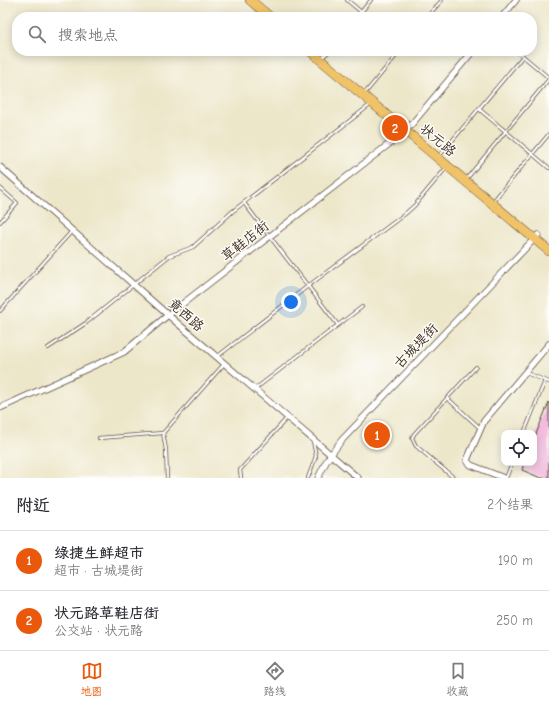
<!DOCTYPE html>
<html lang="zh">
<meta charset="utf-8">
<style>
body{margin:0;font-family:"Comic Neue","LXGW WenKai TC",sans-serif;background:#f7f7f7;color:#2b2b33}
.controls{position:absolute;right:12px;bottom:12px;display:grid;overflow:hidden;border-radius:8px;box-shadow:0 2px 10px #0003}
.controls button{width:36px;height:36px;display:grid;place-items:center;padding:0;border:0;border-bottom:1px solid #e1e1e2;background:#fff;color:#2b2b33;font:20px sans-serif}
.you{position:absolute;left:291px;top:302px;width:14px;height:14px;margin:-10px;border:3px solid #fff;border-radius:50%;background:#1a73e8;box-shadow:0 0 0 6px #1a73e833}
.badge{display:grid;place-items:center;width:26px;height:26px;border-radius:50%;background:#ea580c;color:#fff;font-size:13px;font-weight:700}
.pin{position:absolute;translate:-50% -50%;border:2px solid #fff;box-shadow:0 1px 4px #0006}
.list{margin:0;padding:0;list-style:none}
h2{display:flex;justify-content:space-between;align-items:center;height:52px;margin:0;padding:0 16px;font-size:17px}
h2 small{font-size:13px;font-weight:400;color:#7c7c81}
.list li{display:grid;grid-template-columns:26px 1fr auto;gap:12px;align-items:center;box-sizing:border-box;height:60px;padding:0 16px;border-top:1px solid #e1e1e2}
.list b{display:block;font-size:15px;white-space:nowrap}
.list p{margin:0;font-size:13px;white-space:nowrap;color:#7c7c81}
.list em{font-size:13px;font-style:normal;color:#7c7c81}
.icon{flex:none;width:22px;height:22px;fill:none;stroke:currentColor;stroke-width:2;stroke-linecap:round;stroke-linejoin:round}
.map{position:relative;flex:none;width:549px;height:478px;overflow:hidden}
.search{position:absolute;background:#fff;box-shadow:0 2px 10px #0003;left:12px;right:12px;top:12px;height:44px;display:flex;align-items:center;gap:10px;box-sizing:border-box;padding:0 14px;border-radius:16px;color:#7c7c81;font-size:15px}
.sheet{height:172px;background:#fff}
nav{display:flex;justify-content:space-around;align-items:center;box-sizing:border-box;height:56px;border-top:1px solid #e1e1e2;background:#fff;font-size:11px;color:#7c7c81}
nav a{display:grid;justify-items:center;gap:2px}
nav .on{color:#ea580c}
.map>svg:first-child{display:block}
.building{fill:#efa9d8}
.lines{fill:none;stroke-linecap:round;stroke-linejoin:round}
.lane-casing{stroke:#564638;stroke-width:4}
.street-casing{stroke:#564638;stroke-width:7}
.primary-casing{stroke:#564638;stroke-width:10}
.lane{stroke:#fff;stroke-width:2.5}
.street{stroke:#fff;stroke-width:5.5}
.primary{stroke:#f1c369;stroke-width:9}
.labels{text-anchor:middle;dominant-baseline:central;stroke-width:3;stroke-linejoin:round;paint-order:stroke}
.street-label{font-size:14px;fill:#3b2a1e;stroke:#fdfcf7}
</style>
<div class="map">
<svg width="549" height="478" viewBox="0 0 549 478">
<rect width="100%" height="100%" fill="#fdfcf7"/>
<filter id="ink" filterUnits="userSpaceOnUse"><feTurbulence type="fractalNoise" baseFrequency=".025" numOctaves="2"/><feDisplacementMap in="SourceGraphic" scale="8" xChannelSelector="R" yChannelSelector="G"/><feConvolveMatrix kernelMatrix="1 2 1 2 8 2 1 2 1" color-interpolation-filters="sRGB"/></filter>
<filter id="wash" filterUnits="userSpaceOnUse"><feTurbulence type="fractalNoise" baseFrequency=".012" numOctaves="4" result="noise"/><feDisplacementMap in="SourceGraphic" scale="16" xChannelSelector="R" yChannelSelector="G"/><feGaussianBlur stdDeviation="0.9" result="paint"/><feColorMatrix in="noise" values="0 0 0 0 0 0 0 0 0 0 0 0 0 0 0 0 0 1.4 0 .05"/><feComposite in="paint" operator="in"/></filter>
<g filter="url(#wash)">
<rect width="100%" height="100%" fill="#ede7ca"/>
<g id="blocks">
<path class="building" d="M549,402V478H541L522,470L524,463H534V439Z"/>
</g>
</g>
<g filter="url(#ink)">
<use href="#blocks" fill-opacity="0" stroke="#564638" stroke-width="1"/>
<g class="lines">
<g class="lane-casing">
<g id="lane">
<path d="M347,0L367,17"/>
<path d="M357,17L371,0"/>
<path d="M427,17L442,0"/>
<path d="M517,51L549,78"/>
<path d="M324,56L329,51"/>
<path d="M366,92L400,51"/>
<path d="M479,109L549,168"/>
<path d="M441,154L523,56"/>
<path d="M468,177L549,79"/>
<path d="M0,188L17,203L0,222"/>
<path d="M495,199L549,134"/>
<path d="M244,203L338,325L255,389"/>
<path d="M0,311L72,231"/>
<path d="M338,325L362,307"/>
<path d="M48,348L86,323L169,256L193,247L233,211L370,105"/>
<path d="M218,356L308,286L405,214L415,205L446,168"/>
<path d="M526,373L549,382"/>
<path d="M447,398L480,428"/>
<path d="M524,433L545,381"/>
<path d="M99,438L163,433"/>
<path d="M167,478L166,450L163,433L224,364"/>
<path d="M241,478L240,470L287,418"/>
<path d="M308,478L316,456L313,441"/>
<path d="M454,478L416,446L412,438L414,434L476,367"/>
<path d="M506,478L512,463"/>
</g>
</g>
<g class="street-casing">
<g id="street">
<path d="M502,17L516,0"/>
<path d="M0,167L168,315L358,478"/>
<path d="M0,408L124,352L168,315L406,131L473,51"/>
<path d="M318,478L327,460L341,441L538,235"/>
<path d="M504,478L471,465L468,462L467,460L484,421L549,344"/>
</g>
</g>
<g class="primary-casing">
<g id="primary">
<path d="M250,0L270,17"/>
<path d="M310,51L549,251"/>
</g>
</g>
<use href="#lane" class="lane"/>
<use href="#street" class="street"/>
<use href="#primary" class="primary"/>
</g>
</g>
<g class="labels">
<g class="street-label">
<text transform="translate(438 140) rotate(40)">状元路</text>
<text transform="translate(245 241) rotate(-38)">草鞋店街</text>
<text transform="translate(186 315) rotate(41)">竟西路</text>
<text transform="translate(416 346) rotate(-46)">古城堤街</text>
</g>
</g>
</svg>
<div class="controls">
<button><svg class="icon" aria-label="locate" viewBox="0 0 24 24"><circle cx="12" cy="12" r="6"/><path d="M12 2v4M12 18v4M2 12h4M18 12h4"/></svg></button>
</div>
<div class="you"></div>
<div class="pin badge" style="left:377px;top:435px">1</div>
<div class="pin badge" style="left:395px;top:128px">2</div>
<div class="search"><svg class="icon" aria-label="search" viewBox="0 0 24 24"><circle cx="10" cy="10" r="6"/><path d="M15 15l6 6"/></svg>搜索地点</div>
</div>
<section class="sheet">
<h2>附近<small>2个结果</small></h2>
<ul class="list">
<li><span class="badge">1</span><div><b>绿捷生鲜超市</b><p>超市 · 古城堤街</p></div><em>190 m</em></li>
<li><span class="badge">2</span><div><b>状元路草鞋店街</b><p>公交站 · 状元路</p></div><em>250 m</em></li>
</ul>
</section>
<nav>
<a class="on"><svg class="icon" aria-label="map" viewBox="0 0 24 24"><path d="M3 6l6-2 6 2 6-2v14l-6 2-6-2-6 2zM9 4v14M15 6v14"/></svg>地图</a>
<a><svg class="icon" aria-label="directions" viewBox="0 0 24 24"><path d="M12 3l9 9-9 9-9-9zM9 14v-3h6M13 9l2 2-2 2"/></svg>路线</a>
<a><svg class="icon" aria-label="saved" viewBox="0 0 24 24"><path d="M7 4h10v16l-5-4-5 4z"/></svg>收藏</a>
</nav>
